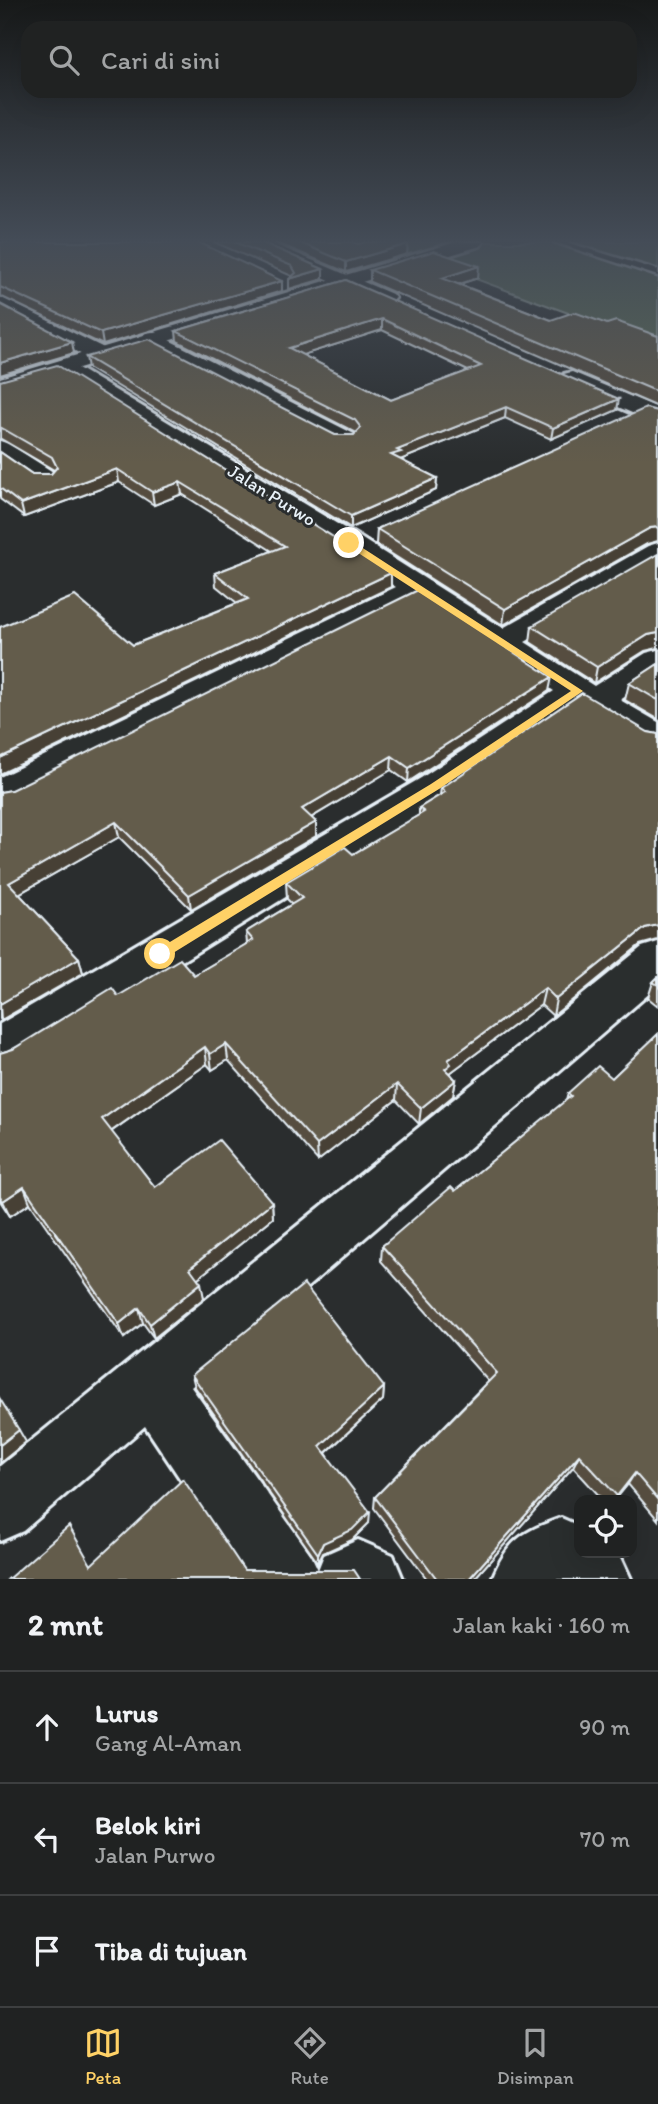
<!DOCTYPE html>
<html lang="id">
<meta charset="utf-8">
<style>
body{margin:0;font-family:Itim,sans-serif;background:#2d2f2f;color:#f1f3f6}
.controls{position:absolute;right:21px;bottom:21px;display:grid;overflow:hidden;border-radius:14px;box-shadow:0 7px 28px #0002}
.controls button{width:63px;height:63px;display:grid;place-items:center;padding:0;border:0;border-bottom:2px solid #3d3f40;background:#202222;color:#f1f3f6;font:35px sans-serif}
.stop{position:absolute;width:21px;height:21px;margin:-16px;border:5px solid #ffd166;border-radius:50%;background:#fff}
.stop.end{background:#ffd166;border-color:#fff;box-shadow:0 2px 7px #0008}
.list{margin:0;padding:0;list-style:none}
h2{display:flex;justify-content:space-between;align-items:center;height:91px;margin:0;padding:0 28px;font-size:30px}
h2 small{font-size:23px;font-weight:400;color:#a2a4a5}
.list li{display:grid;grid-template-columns:46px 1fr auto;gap:21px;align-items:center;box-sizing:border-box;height:112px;padding:0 28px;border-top:2px solid #3d3f40}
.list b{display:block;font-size:26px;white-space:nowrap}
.list p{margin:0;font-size:23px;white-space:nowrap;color:#a2a4a5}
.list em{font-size:23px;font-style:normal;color:#a2a4a5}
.icon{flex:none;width:38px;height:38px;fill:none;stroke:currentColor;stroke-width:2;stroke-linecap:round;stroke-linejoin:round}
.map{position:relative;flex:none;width:658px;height:1579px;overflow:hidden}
.search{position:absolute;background:#202222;box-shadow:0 7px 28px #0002;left:21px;right:21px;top:21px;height:77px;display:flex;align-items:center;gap:18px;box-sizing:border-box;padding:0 24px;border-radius:21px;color:#a2a4a5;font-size:26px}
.sheet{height:427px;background:#202222}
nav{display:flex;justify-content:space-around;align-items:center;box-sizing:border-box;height:98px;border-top:2px solid #3d3f40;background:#202222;font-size:19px;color:#a2a4a5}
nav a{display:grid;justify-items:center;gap:4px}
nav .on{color:#ffd166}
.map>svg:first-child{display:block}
.green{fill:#5d6d57;stroke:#a2afa8;stroke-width:2}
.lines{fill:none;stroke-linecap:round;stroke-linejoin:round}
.lane-casing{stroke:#e8f1f8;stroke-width:5}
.street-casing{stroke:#e8f1f8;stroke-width:6}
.secondary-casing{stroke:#e8f1f8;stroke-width:6}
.lane{fill:#2a2d2e;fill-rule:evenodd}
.street{fill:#2a2d2e;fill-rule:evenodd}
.secondary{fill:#2a2d2e;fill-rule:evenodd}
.wall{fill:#564e41;stroke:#e8f1f8;stroke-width:2;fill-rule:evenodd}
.shaded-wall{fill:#464035;stroke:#e8f1f8;stroke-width:2}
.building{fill:#645b4c;stroke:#e8f1f8;stroke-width:2;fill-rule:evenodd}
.route{fill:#ffd166}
.labels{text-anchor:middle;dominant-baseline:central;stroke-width:6;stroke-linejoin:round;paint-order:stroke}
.far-street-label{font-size:19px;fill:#e8f1f8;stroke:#2a2d2e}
</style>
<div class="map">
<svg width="658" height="1579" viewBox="0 0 658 1579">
<rect width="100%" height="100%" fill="#2a2d2e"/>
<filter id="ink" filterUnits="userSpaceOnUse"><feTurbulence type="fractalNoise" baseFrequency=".0143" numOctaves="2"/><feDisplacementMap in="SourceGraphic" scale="14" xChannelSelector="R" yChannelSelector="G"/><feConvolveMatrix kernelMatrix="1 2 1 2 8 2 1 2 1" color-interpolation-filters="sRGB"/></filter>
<g filter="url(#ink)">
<path class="green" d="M375,242H658V346Z"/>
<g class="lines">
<g class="lane-casing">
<path id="lane" d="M554,242H566L658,270V276Z"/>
</g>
<g class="street-casing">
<g id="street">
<path d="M246,242H269L392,294L395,298L385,304L378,302Z"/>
<path d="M0,297L108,350L111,355L100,362L92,360L0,311Z"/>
<path d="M153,332L354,434L358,439L354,444H336L145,343L142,338L145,333Z"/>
<path d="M63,359L359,537L503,628L648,546L658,543V564L525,642L594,686L646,653L658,650V675L620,700L658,722V750L645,746L579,706L449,796L17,1063L0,1069V1024L421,778L554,691L417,601L14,802L0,806V777L396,587L55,371L52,366Z"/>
<path d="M572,372L658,408V424L564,384L560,379L564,374Z"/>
<path d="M0,441L9,444L53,472L57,478L53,484H35L0,461Z"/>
<path d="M658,942V986L191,1387L311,1555L318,1570L324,1555L358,1540L393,1555L403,1579H247L145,1426L23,1531L0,1541V1466L642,947Z"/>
<path d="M561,1518L579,1526V1553H619L631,1579H492C508,1540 522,1532 561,1518Z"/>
</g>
</g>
<g class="secondary-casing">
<path id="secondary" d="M456,242H483L480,246L0,392V378Z"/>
</g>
<use href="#lane" class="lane"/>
<use href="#street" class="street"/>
<use href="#secondary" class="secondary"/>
</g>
<g class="wall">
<path d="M0,242L282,281V291L103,345L0,296Z"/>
<path d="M214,242H261L323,269V279L289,289L292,276Z"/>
<path d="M275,242H352L358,244H408L407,254L346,272Z"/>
<path d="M370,270L478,278L459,284L551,320L607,324L658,336V407L370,282Z"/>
<path d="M346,280L617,410L551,439L505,418L400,460L437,478L436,490L351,528L88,368L86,357L335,435H354L356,433L355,432L177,341L176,331ZM382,330L468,371L391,400L302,355Z"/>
<path d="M0,381L391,587L0,774V627L133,645L237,603L216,586L215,573L272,551L182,494L154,505L119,482L24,517L0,499V452L32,474H51L54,470L1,439H0Z"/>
<path d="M658,411V541L647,544L503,625L376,544L377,529Z"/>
<path d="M532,626L645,651L594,683L530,642Z"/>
<path d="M658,664V719L625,700L629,683Z"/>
<path d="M549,691L408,782L391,770L311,818L316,822V836L191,909L119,837L19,894L79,958L83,973L1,1020L0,1019V792Z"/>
<path d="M648,732L658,734V940L640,945L553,1016L541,1005L450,1073L456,1080L453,1096L419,1124L396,1100L318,1161L228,1060L212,1070L207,1064L111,1132L155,1187L272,1202L273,1218L198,1278L204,1298L154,1338L143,1323L124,1338L30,1203L10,1216L0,1201V1053L13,1049L118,996L194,975L247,944L246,932L292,904L287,899L286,882L353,854L419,815V808L440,795L441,788Z"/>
<path d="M658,977V1006L648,998L653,982Z"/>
<path d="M658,1034V1520L628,1484L615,1500H603L573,1467L474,1579H427L374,1508L375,1497L488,1381L381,1261L382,1246L455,1191L566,1101L568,1093L612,1078Z"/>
<path d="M192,1375L384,1387L383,1400L326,1453L369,1523L352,1540L323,1553L318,1563L195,1387Z"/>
</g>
<g class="shaded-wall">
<path d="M408,244L407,254L346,272V262Z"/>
<path d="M479,266L478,278L441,290L442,278Z"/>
<path d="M323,269V279L289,289V279Z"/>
<path d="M282,281V291L103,345L101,333Z"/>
<path d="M382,319V330L290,359L289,348Z"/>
<path d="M72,342L74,353L0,375V363Z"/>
<path d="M619,399L617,410L551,439L553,428Z"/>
<path d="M506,407L505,418L400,460L391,455L397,450Z"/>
<path d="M117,469L119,482L24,517L21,504Z"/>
<path d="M437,478L436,490L351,528V516Z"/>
<path d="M180,482L182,494L154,505L152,492Z"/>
<path d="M658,527V541L647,544L503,625L505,609L650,528Z"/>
<path d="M391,573V587L0,774V758Z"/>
<path d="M658,633V648L645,651L594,683L597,667L648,635Z"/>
<path d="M552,677L549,691L408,782L409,768Z"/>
<path d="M392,756L391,770L302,823V809Z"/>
<path d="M116,822L119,837L13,897L9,883Z"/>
<path d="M316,822V836L191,909L189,895Z"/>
<path d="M658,925V940L640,945L553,1016L556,999L645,928Z"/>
<path d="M79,958L83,973L1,1020L0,1004Z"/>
<path d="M545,988L541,1005L450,1073L449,1080L445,1069L448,1060Z"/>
<path d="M226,1044L228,1060L212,1070L210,1054Z"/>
<path d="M205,1047L207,1064L106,1135L102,1119Z"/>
<path d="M456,1080L453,1096L419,1124L421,1108Z"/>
<path d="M397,1084L396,1100L318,1161L317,1145Z"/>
<path d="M24,1187L30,1203L10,1216L3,1201Z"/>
<path d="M272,1202L273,1218L193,1282L190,1268Z"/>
<path d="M201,1283L204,1298L154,1338L150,1324Z"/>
<path d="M139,1308L143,1323L124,1338L119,1324Z"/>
<path d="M384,1387L383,1400L321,1457L320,1446Z"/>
<path d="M19,1430L26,1442L0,1463V1445Z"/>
<path d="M579,1455L573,1467L474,1579H469Z"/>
<path d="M635,1473L628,1484L615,1500H614Z"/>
<path d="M370,1512L369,1523L352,1540L323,1553L318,1563V1554L323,1543Z"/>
</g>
<g class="building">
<path d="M0,242H198L282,281L101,333L0,287Z"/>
<path d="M235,242H261L323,269L289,279L296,273L292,266Z"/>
<path d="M298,242H352L358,244L366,242H401L408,244L346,262Z"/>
<path d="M434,251L479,266L442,278L551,320L574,312L607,324L616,321L658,336V392L370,270Z"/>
<path d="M346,280L619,399L553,428L506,407L397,450L401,452L391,455L437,478L351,516L86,357L149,339L335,435H354L361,428L355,420L176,331ZM382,319L481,366L391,400L289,348Z"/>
<path d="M0,304L72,342L0,363Z"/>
<path d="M57,365L391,573L0,758V627L75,596L133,645L248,599L215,573L285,546L180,482L152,492L117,469L21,504L0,488V452L32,474H51L57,467L52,457L0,427V381Z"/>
<path d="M646,408L658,411V527L650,528L505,609L377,529Z"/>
<path d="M658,554V633L648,635L597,667L532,626Z"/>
<path d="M418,590L552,677L409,768L392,756L302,809L316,822L189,895L116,822L9,883L79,958L0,1004V792L11,790Z"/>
<path d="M658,664V700L629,683Z"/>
<path d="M582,693L648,732L658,734V925L645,928L556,999L545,988L448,1060L451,1064L445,1069L456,1080L421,1108L397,1084L317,1145L226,1044L210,1054L205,1047L102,1119L155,1187L219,1140L272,1202L190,1268L201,1283L150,1324L139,1308L119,1324L24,1187L3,1201L0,1196V1053L13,1049L112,988L118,996L180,959L194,975L253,940L246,932L302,898L286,882L345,847L353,854L424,812L419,808L445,792L441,788Z"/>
<path d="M658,977V985L653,982Z"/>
<path d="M658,1034V1500L635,1473L617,1496L579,1455L469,1579H437L375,1497L497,1373L382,1246L451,1187L455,1191L571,1096L568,1093L598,1066L612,1078Z"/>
<path d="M304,1284L384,1387L320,1446L370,1512L352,1530L323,1543L318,1554L192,1375Z"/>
<path d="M0,1399L19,1430L0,1445Z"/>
<path d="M183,1479L244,1570H354L360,1579H8L69,1526L91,1565Z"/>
</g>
</g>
<linearGradient id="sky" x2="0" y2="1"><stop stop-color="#171919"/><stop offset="0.52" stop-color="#444c57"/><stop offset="1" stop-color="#444c57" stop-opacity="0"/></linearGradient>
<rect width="658" height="463" fill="url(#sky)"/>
<path class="route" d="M346,541H352L583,691L439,789L165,958H155V951L431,784L571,691L346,545Z"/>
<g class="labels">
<g class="far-street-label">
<text transform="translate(272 495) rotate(32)">Jalan Purwo</text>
</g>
</g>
</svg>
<div class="controls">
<button><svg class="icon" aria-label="locate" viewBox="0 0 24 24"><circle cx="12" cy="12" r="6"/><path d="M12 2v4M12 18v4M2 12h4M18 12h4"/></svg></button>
</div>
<div class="stop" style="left:160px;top:954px"></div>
<div class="stop end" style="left:349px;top:543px"></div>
<div class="search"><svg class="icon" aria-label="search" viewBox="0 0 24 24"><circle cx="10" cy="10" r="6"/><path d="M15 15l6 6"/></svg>Cari di sini</div>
</div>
<section class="sheet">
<h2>2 mnt<small>Jalan kaki · 160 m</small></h2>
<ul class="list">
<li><svg class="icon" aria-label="ahead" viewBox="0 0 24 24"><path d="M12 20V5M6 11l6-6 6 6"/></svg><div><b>Lurus</b><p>Gang Al-Aman</p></div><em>90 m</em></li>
<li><svg class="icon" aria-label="left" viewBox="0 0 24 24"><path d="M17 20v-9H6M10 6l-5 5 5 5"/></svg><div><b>Belok kiri</b><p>Jalan Purwo</p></div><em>70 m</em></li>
<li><svg class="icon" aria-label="arrive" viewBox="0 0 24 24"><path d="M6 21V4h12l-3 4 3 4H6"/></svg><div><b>Tiba di tujuan</b></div></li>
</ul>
</section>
<nav>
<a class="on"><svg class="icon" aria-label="map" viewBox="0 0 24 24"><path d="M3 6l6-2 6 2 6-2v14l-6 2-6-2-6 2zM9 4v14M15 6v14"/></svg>Peta</a>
<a><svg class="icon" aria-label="directions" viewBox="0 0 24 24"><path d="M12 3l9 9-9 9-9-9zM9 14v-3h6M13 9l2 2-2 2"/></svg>Rute</a>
<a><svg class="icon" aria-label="saved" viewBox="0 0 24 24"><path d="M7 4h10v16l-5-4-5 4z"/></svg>Disimpan</a>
</nav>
